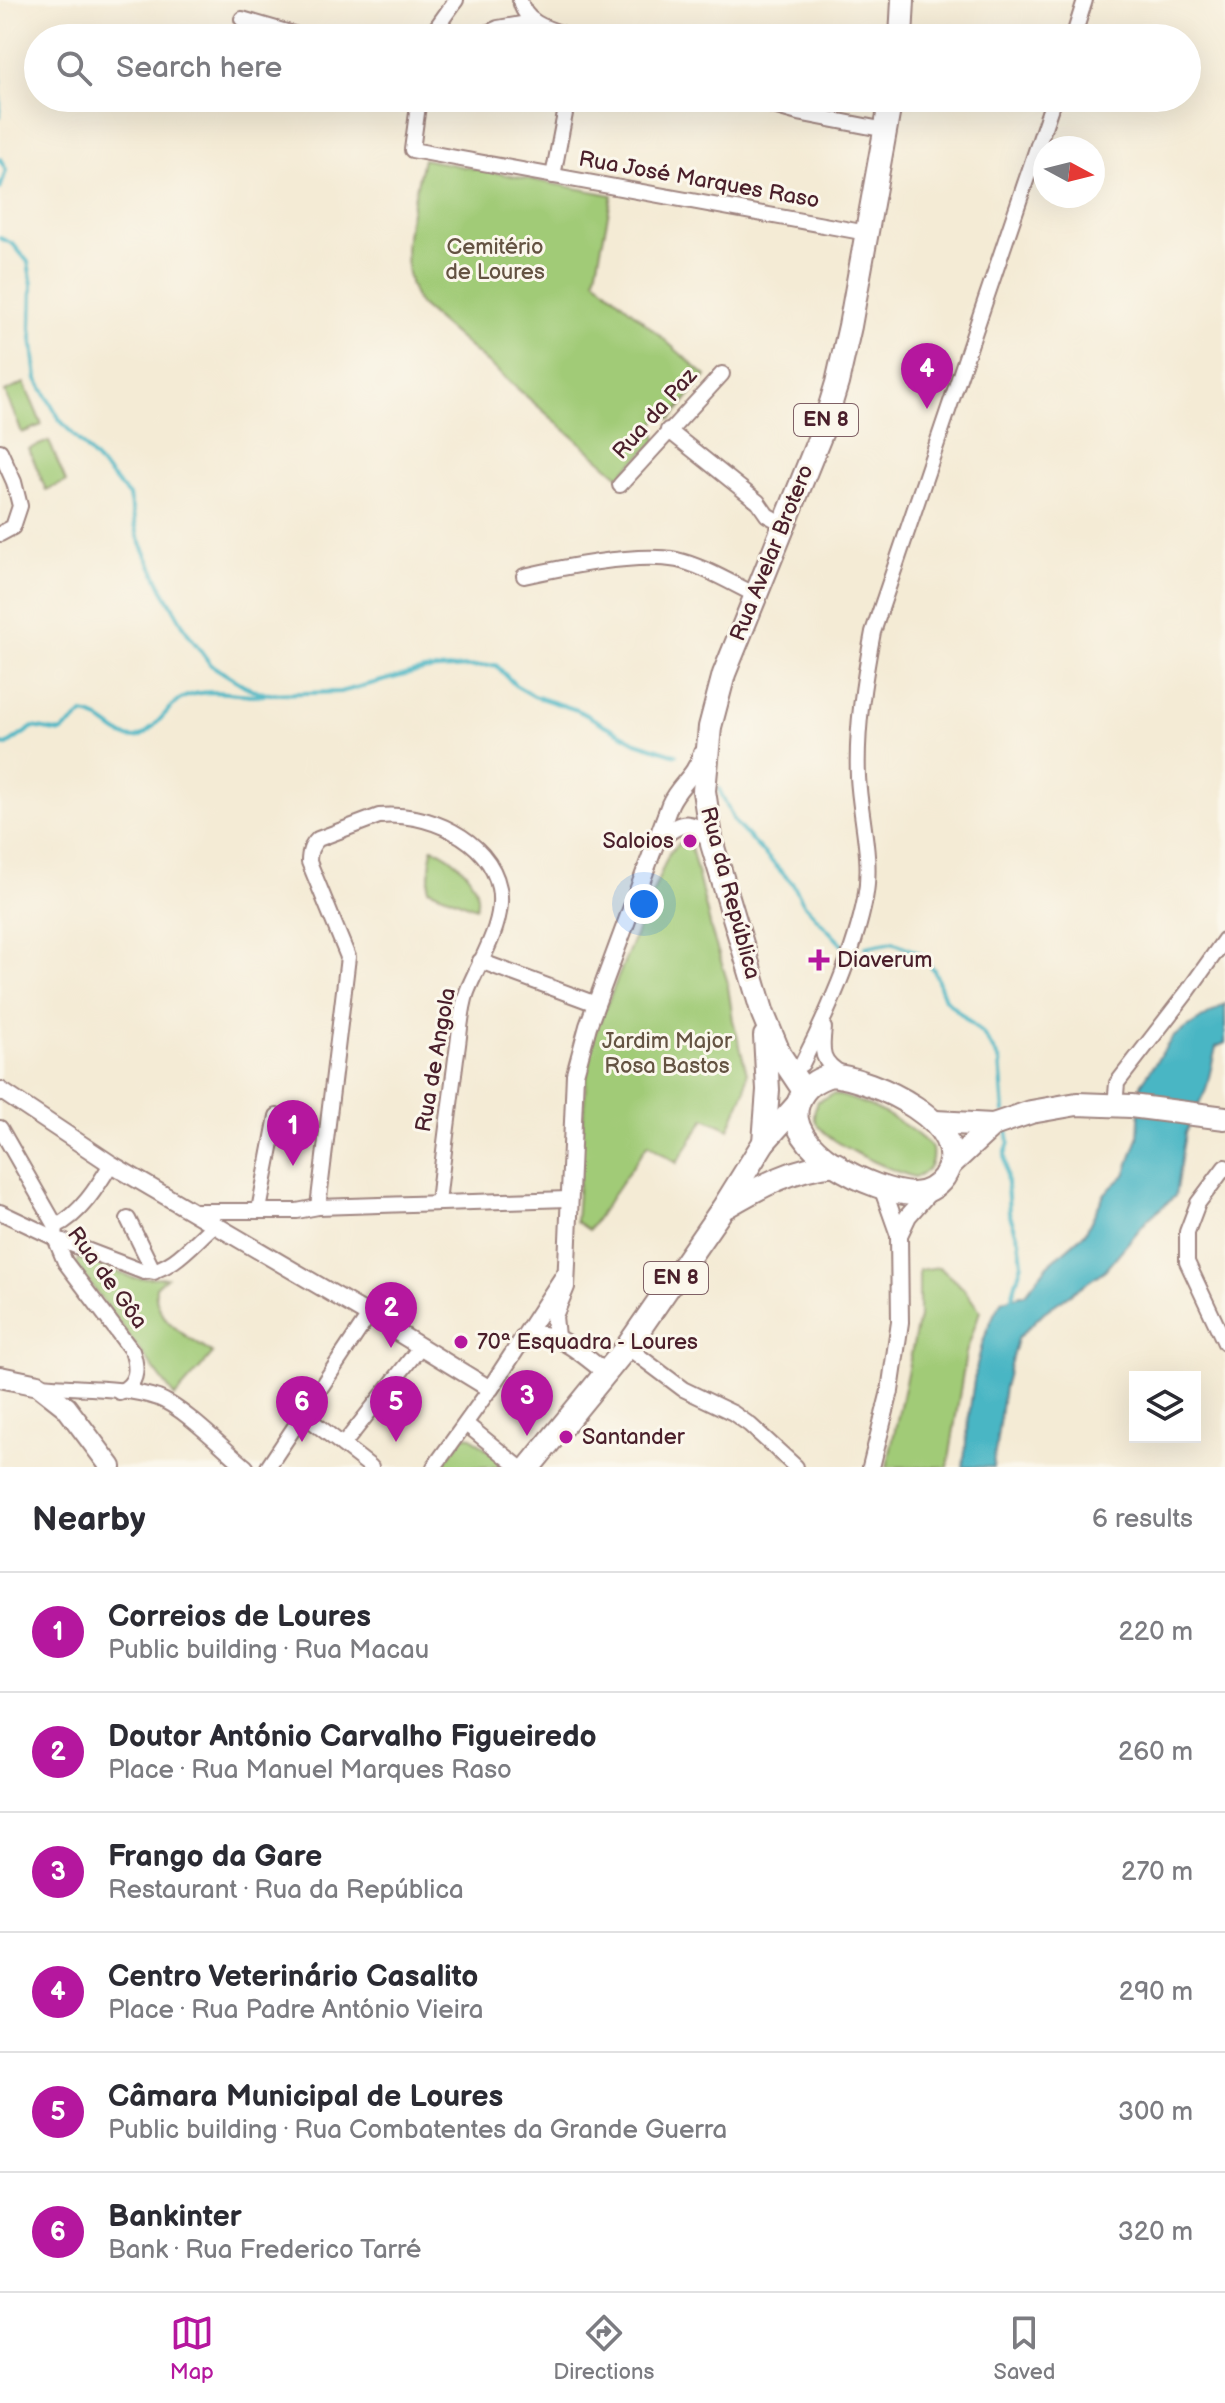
<!DOCTYPE html>
<meta charset="utf-8">
<style>
body{margin:0;font-family:"Balsamiq Sans",sans-serif;background:#f7f7f7;color:#2b2b33}
.controls{position:absolute;right:24px;bottom:24px;display:grid;overflow:hidden;border-radius:0px;box-shadow:0 8px 32px #0002}
.controls button{width:72px;height:72px;display:grid;place-items:center;padding:0;border:0;border-bottom:2px solid #e1e1e2;background:#fff;color:#2b2b33;font:40px sans-serif}
.compass{position:absolute;left:1033px;top:136px;width:72px;height:72px;border-radius:50%;background:#fff;box-shadow:0 8px 32px #0002;rotate:97deg}
.you{position:absolute;left:644px;top:904px;width:28px;height:28px;margin:-20px;border:6px solid #fff;border-radius:50%;background:#1a73e8;box-shadow:0 0 0 12px #1a73e833}
.badge{display:grid;place-items:center;width:52px;height:52px;border-radius:50%;background:#b5179e;color:#fff;font-size:26px;font-weight:700}
.pin{position:absolute;translate:-50% -66px;filter:drop-shadow(0 2px 4px #0008)}
.pin::after{content:'';position:absolute;top:42px;width:28px;height:24px;background:inherit;clip-path:polygon(0 0,100% 0,50% 100%)}
.list{margin:0;padding:0;list-style:none}
h2{display:flex;justify-content:space-between;align-items:center;height:104px;margin:0;padding:0 32px;font-size:34px}
h2 small{font-size:26px;font-weight:400;color:#7c7c81}
.list li{display:grid;grid-template-columns:52px 1fr auto;gap:24px;align-items:center;box-sizing:border-box;height:120px;padding:0 32px;border-top:2px solid #e1e1e2}
.list b{display:block;font-size:30px;white-space:nowrap}
.list p{margin:0;font-size:26px;white-space:nowrap;color:#7c7c81}
.list em{font-size:26px;font-style:normal;color:#7c7c81}
.icon{flex:none;width:44px;height:44px;fill:none;stroke:currentColor;stroke-width:2;stroke-linecap:round;stroke-linejoin:round}
.map{position:relative;flex:none;width:1225px;height:1467px;overflow:hidden}
.search{position:absolute;background:#fff;box-shadow:0 8px 32px #0002;left:24px;right:24px;top:24px;height:88px;display:flex;align-items:center;gap:20px;box-sizing:border-box;padding:0 28px;border-radius:44px;color:#7c7c81;font-size:30px}
.sheet{height:824px;background:#fff}
nav{display:flex;justify-content:space-around;align-items:center;box-sizing:border-box;height:112px;border-top:2px solid #e1e1e2;background:#fff;font-size:22px;color:#7c7c81}
nav a{display:grid;justify-items:center;gap:4px}
nav .on{color:#b5179e}
.map>svg:first-child{display:block}
.green{fill:#a1cb77;stroke:#767551;stroke-width:2}
.water{fill:#49b6c4;stroke:#4a6a78;stroke-width:2}
.lines{fill:none;stroke-linecap:round;stroke-linejoin:round}
.stream{stroke:#49b6c4;stroke-width:4}
.minor-casing{stroke:#9f8580;stroke-width:18}
.tertiary-casing{stroke:#9f8580;stroke-width:20}
.secondary-casing{stroke:#9f8580;stroke-width:24}
.primary-casing{stroke:#9f8580;stroke-width:26}
.minor{stroke:#fff;stroke-width:14}
.tertiary{stroke:#fff;stroke-width:16}
.secondary{stroke:#fff;stroke-width:20}
.primary{stroke:#fff;stroke-width:22}
.poi-dot{fill:#b5179e;stroke:#fbf7ec;stroke-width:3}
.labels{text-anchor:middle;dominant-baseline:central;stroke-width:6;stroke-linejoin:round;paint-order:stroke}
.shield{fill:#fbf7ec;stroke:#7f6065;stroke-width:2}
.shield-label{font-size:20px;font-weight:bold;fill:#4a1f2b}
.street-label{font-size:22px;fill:#4a1f2b;stroke:#fbf7ec}
.park-label{font-size:22px;fill:#645342;stroke:#fbf7ec}
.poi-label{font-size:22px;fill:#4a1f2b;stroke:#fbf7ec;text-anchor:start}
</style>
<div class="map">
<svg width="1225" height="1467" viewBox="0 0 1225 1467">
<rect width="100%" height="100%" fill="#fbf7ec"/>
<filter id="ink" filterUnits="userSpaceOnUse"><feTurbulence type="fractalNoise" baseFrequency=".0125" numOctaves="2"/><feDisplacementMap in="SourceGraphic" scale="16" xChannelSelector="R" yChannelSelector="G"/><feConvolveMatrix kernelMatrix="1 2 1 2 8 2 1 2 1" color-interpolation-filters="sRGB"/></filter>
<filter id="wash" filterUnits="userSpaceOnUse"><feTurbulence type="fractalNoise" baseFrequency=".006" numOctaves="4" result="noise"/><feDisplacementMap in="SourceGraphic" scale="32" xChannelSelector="R" yChannelSelector="G"/><feGaussianBlur stdDeviation="1.8" result="paint"/><feColorMatrix in="noise" values="0 0 0 0 0 0 0 0 0 0 0 0 0 0 0 0 0 1.4 0 .05"/><feComposite in="paint" operator="in"/></filter>
<g filter="url(#wash)">
<rect width="100%" height="100%" fill="#f4ebd5"/>
<g class="green">
<path d="M423,159L612,195L595,279L706,376L671,419L661,415L653,425L657,440L619,476L419,304C393,259 413,206 423,159Z"/>
<path d="M24,383L42,425L22,433L5,392Z"/>
<path d="M49,441L66,482L46,490L29,449Z"/>
<path d="M684,839L691,847L712,933L727,980L733,1020L747,1073L745,1091L729,1129L705,1118L677,1163L648,1144L589,1230L576,1221L586,1079L595,1033L669,853Z"/>
<path d="M432,848C455,856 483,883 476,908L428,889Z"/>
<path d="M834,1094C870,1103 907,1122 932,1148C934,1164 929,1172 914,1177C891,1170 824,1143 815,1120C812,1114 816,1107 818,1101Z"/>
<path d="M79,1258L133,1278L167,1277L156,1287C152,1321 189,1337 213,1354L175,1397L76,1265Z"/>
<path d="M939,1267L963,1288L980,1311L966,1353L948,1467H887L919,1317V1270Z"/>
<path d="M464,1436L472,1437L508,1467H442Z"/>
</g>
<path class="water" d="M1225,1004V1043L1216,1047L1206,1090L1185,1133L1175,1196L1148,1219L1105,1270L1044,1312L1017,1339L1004,1387L993,1467H963C971,1411 971,1349 1002,1300L1025,1294L1048,1265L1085,1233L1105,1193L1125,1175L1138,1138L1141,1084L1173,1037Z"/>
<g class="lines">
<g class="stream">
<path d="M0,31V55"/>
<path d="M0,67V116"/>
<path d="M0,159L6,170L0,189"/>
<path d="M0,238L13,244L28,262L32,285L31,328L37,379L60,420L129,496L138,537L162,588L187,632L211,665L250,689L269,694L340,692L424,670L496,665L515,685L534,696L577,710L636,742L676,755"/>
<path d="M0,744L7,745L33,727L61,732L83,714C104,716 112,735 132,738C148,740 166,709 179,700C203,685 237,697 264,695"/>
<path d="M719,789L735,823L793,884L804,904L844,947"/>
<path d="M866,947L893,942L921,954L934,970L945,999L983,1034L1000,1061L1004,1112"/>
<path d="M1007,1129L1009,1142L1005,1155L1009,1213L1019,1240L1022,1263L1011,1300"/>
</g>
</g>
</g>
<g filter="url(#ink)">
<g class="lines">
<g class="minor-casing">
<g id="minor">
<path d="M520,0C525,26 554,30 576,38"/>
<path d="M242,19L307,38"/>
<path d="M429,38L456,0"/>
<path d="M476,38L498,28L533,22"/>
<path d="M1073,38L1085,0"/>
<path d="M419,98L412,150L867,233"/>
<path d="M746,98L798,113L886,130"/>
<path d="M553,176L568,98"/>
<path d="M668,430L758,502L767,515L785,525"/>
<path d="M0,451L14,482L20,506L13,527L0,534"/>
<path d="M620,485L722,374"/>
<path d="M524,576C564,567 637,552 677,560C701,565 733,584 756,595"/>
<path d="M480,961L596,1004"/>
<path d="M824,1028C821,1052 821,1062 842,1074"/>
<path d="M802,1064C826,1017 855,951 865,899C873,858 860,817 858,777C856,729 864,679 873,632L1054,98"/>
<path d="M1115,1106L1117,1083L1188,991L1225,939"/>
<path d="M0,1128L56,1226L55,1238L144,1272C172,1271 193,1243 214,1225"/>
<path d="M1225,1167L1198,1203L1187,1232V1262L1225,1343"/>
<path d="M318,1207L348,957L309,862C309,852 311,846 318,839L379,816C425,811 489,838 499,888C506,923 479,961 467,992C460,1012 460,1037 456,1058C450,1106 443,1154 438,1203"/>
<path d="M259,1210L277,1116"/>
<path d="M192,1211H297L318,1207L568,1199"/>
<path d="M0,1212L55,1238L65,1262L132,1351C138,1368 138,1384 119,1392"/>
<path d="M128,1219L154,1272"/>
<path d="M56,1226C80,1215 98,1186 111,1164"/>
<path d="M627,1347L683,1389L733,1413L750,1425L796,1467"/>
<path d="M40,1385C78,1389 122,1386 158,1398C183,1407 224,1449 246,1467"/>
<path d="M304,1415L371,1467"/>
<path d="M466,1424L519,1467"/>
<path d="M343,1445L421,1346"/>
<path d="M268,1467L369,1315"/>
<path d="M434,1467L490,1389"/>
</g>
</g>
<g class="tertiary-casing">
<g id="tertiary">
<path d="M660,839C683,819 693,819 712,844"/>
<path d="M0,1090L111,1164L369,1315L490,1389L565,1274"/>
<path d="M899,1235L908,1216L930,1191"/>
<path d="M556,1337L554,1316L566,1287L575,1074L588,1026L670,804C679,784 695,777 701,755"/>
<path d="M524,1338C554,1325 582,1355 605,1372"/>
<path d="M871,1467L890,1391L900,1322L899,1235L883,1190"/>
</g>
</g>
<g class="secondary-casing">
<path id="secondary" d="M0,1377L38,1385L66,1407L111,1467"/>
</g>
<g class="primary-casing">
<g id="primary">
<path d="M901,38L903,0"/>
<path d="M831,1075C870,1078 978,1124 944,1177C937,1187 925,1194 913,1194C876,1193 779,1148 799,1101C805,1086 816,1080 831,1075Z"/>
<path d="M804,1091L780,1055L763,1014L712,844L704,791L710,727L724,674L823,429L837,383L850,326L891,98"/>
<path d="M935,1122L993,1125L1031,1112L1077,1104L1131,1106L1225,1118"/>
<path d="M764,1142L768,1090L765,1036"/>
<path d="M950,1165L993,1125"/>
<path d="M727,1206C763,1185 794,1168 836,1164"/>
<path d="M529,1467L627,1347L723,1208L764,1142L797,1105"/>
</g>
</g>
<use href="#minor" class="minor"/>
<use href="#tertiary" class="tertiary"/>
<use href="#secondary" class="secondary"/>
<use href="#primary" class="primary"/>
</g>
</g>
<g class="poi-dot">
<circle cx="690" cy="841" r="8"/>
<path d="M815 948h8v8h8v8h-8v8h-8v-8h-8v-8h8z"/>
<circle cx="461" cy="1342" r="8"/>
<circle cx="566" cy="1437" r="8"/>
</g>
<g class="labels">
<g class="shield">
<rect x="794" y="404" width="64" height="32" rx="6"/>
<rect x="644" y="1262" width="64" height="32" rx="6"/>
</g>
<g class="shield-label">
<text x="826" y="420">EN 8</text>
<text x="676" y="1278">EN 8</text>
</g>
<g class="street-label">
<text transform="translate(699 180) rotate(10)">Rua José Marques Raso</text>
<text transform="translate(655 414) rotate(-48)">Rua da Paz</text>
<text transform="translate(772 553) rotate(-68)">Rua Avelar Brotero</text>
<text transform="translate(730 893) rotate(75)">Rua da República</text>
<text transform="translate(436 1060) rotate(-80)">Rua de Angola</text>
<text transform="translate(107 1278) rotate(54)">Rua de Gôa</text>
</g>
<g class="park-label">
<text x="495" y="247">Cemitério<tspan x="495" dy="25">de Loures</tspan></text>
<text x="667" y="1041">Jardim Major<tspan x="667" dy="25">Rosa Bastos</tspan></text>
</g>
<g class="poi-label">
<text x="674" y="841" text-anchor="end">Saloios</text>
<text x="837" y="960">Diaverum</text>
<text x="477" y="1342">70ª Esquadra - Loures</text>
<text x="582" y="1437">Santander</text>
</g>
</g>
</svg>
<div class="controls">
<button><svg class="icon" aria-label="layers" viewBox="0 0 24 24"><path d="M12 4l9 5-9 5-9-5zM3 14l9 5 9-5"/></svg></button>
</div>
<svg class="compass" viewBox="-18 -18 36 36"><path d="M0-13l5 13h-10z" fill="#e53935"/><path d="M0 13l5-13h-10z" fill="#7c7c81"/></svg>
<div class="you"></div>
<div class="pin badge" style="left:293px;top:1166px">1</div>
<div class="pin badge" style="left:391px;top:1348px">2</div>
<div class="pin badge" style="left:527px;top:1436px">3</div>
<div class="pin badge" style="left:927px;top:409px">4</div>
<div class="pin badge" style="left:396px;top:1442px">5</div>
<div class="pin badge" style="left:302px;top:1442px">6</div>
<div class="search"><svg class="icon" aria-label="search" viewBox="0 0 24 24"><circle cx="10" cy="10" r="6"/><path d="M15 15l6 6"/></svg>Search here</div>
</div>
<section class="sheet">
<h2>Nearby<small>6 results</small></h2>
<ul class="list">
<li><span class="badge">1</span><div><b>Correios de Loures</b><p>Public building · Rua Macau</p></div><em>220 m</em></li>
<li><span class="badge">2</span><div><b>Doutor António Carvalho Figueiredo</b><p>Place · Rua Manuel Marques Raso</p></div><em>260 m</em></li>
<li><span class="badge">3</span><div><b>Frango da Gare</b><p>Restaurant · Rua da República</p></div><em>270 m</em></li>
<li><span class="badge">4</span><div><b>Centro Veterinário Casalito</b><p>Place · Rua Padre António Vieira</p></div><em>290 m</em></li>
<li><span class="badge">5</span><div><b>Câmara Municipal de Loures</b><p>Public building · Rua Combatentes da Grande Guerra</p></div><em>300 m</em></li>
<li><span class="badge">6</span><div><b>Bankinter</b><p>Bank · Rua Frederico Tarré</p></div><em>320 m</em></li>
</ul>
</section>
<nav>
<a class="on"><svg class="icon" aria-label="map" viewBox="0 0 24 24"><path d="M3 6l6-2 6 2 6-2v14l-6 2-6-2-6 2zM9 4v14M15 6v14"/></svg>Map</a>
<a><svg class="icon" aria-label="directions" viewBox="0 0 24 24"><path d="M12 3l9 9-9 9-9-9zM9 14v-3h6M13 9l2 2-2 2"/></svg>Directions</a>
<a><svg class="icon" aria-label="saved" viewBox="0 0 24 24"><path d="M7 4h10v16l-5-4-5 4z"/></svg>Saved</a>
</nav>
